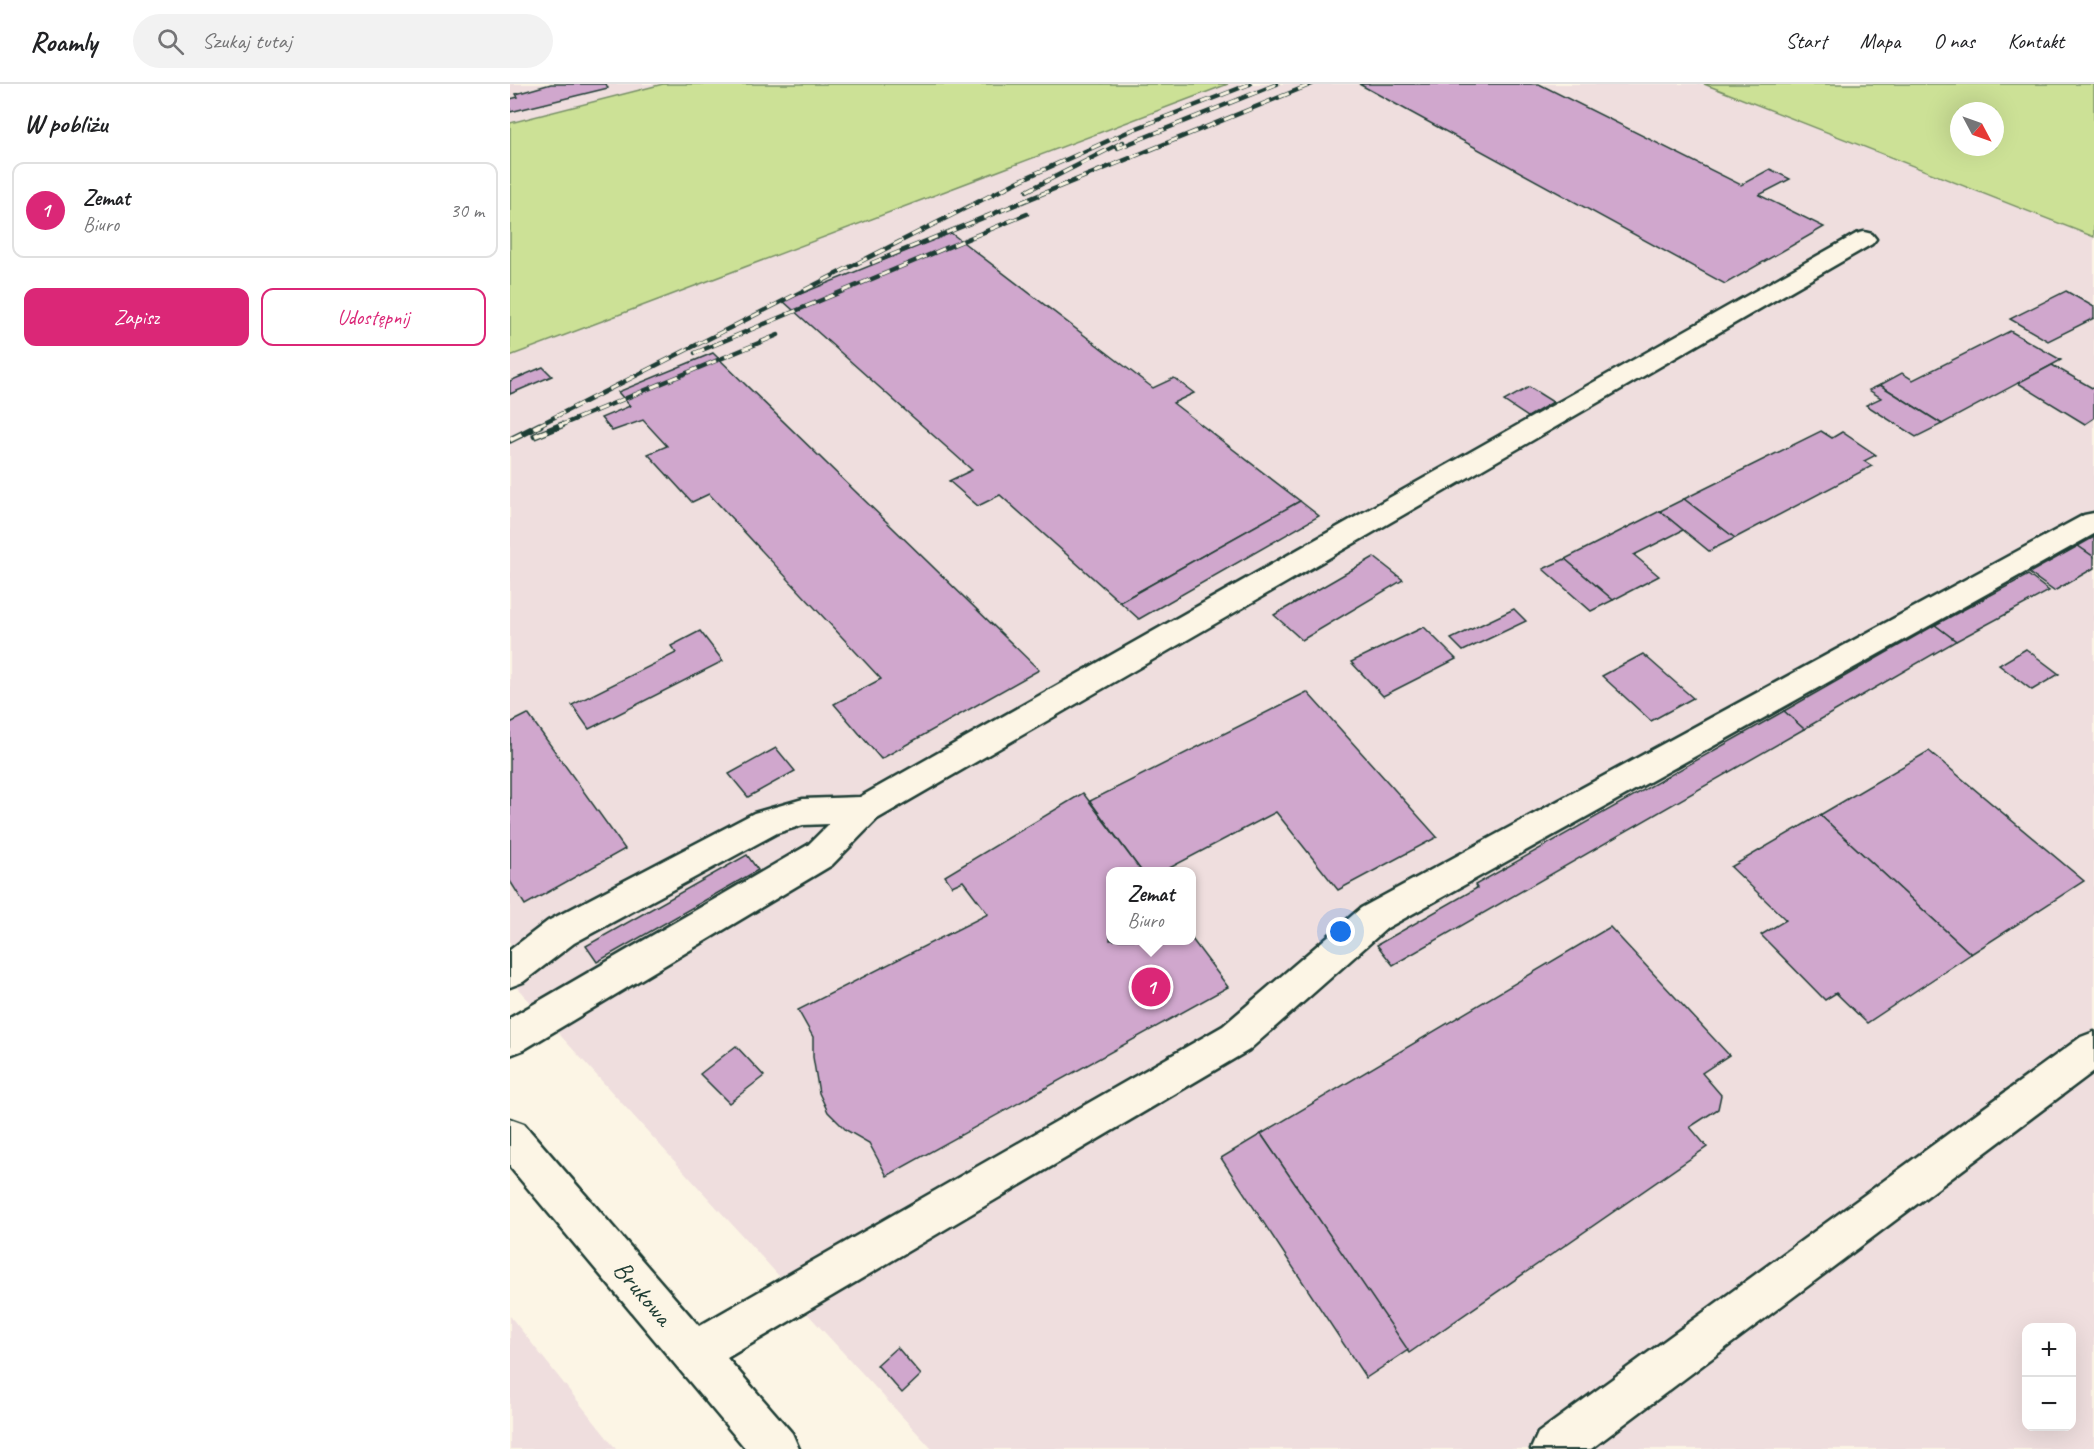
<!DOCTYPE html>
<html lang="pl">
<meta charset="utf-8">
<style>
body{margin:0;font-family:Caveat,sans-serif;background:#f2f2f2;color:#202124}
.controls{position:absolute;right:18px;bottom:18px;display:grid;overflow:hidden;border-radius:12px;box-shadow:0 6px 24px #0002}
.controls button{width:54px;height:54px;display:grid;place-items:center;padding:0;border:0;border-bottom:2px solid #e0e0e0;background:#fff;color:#202124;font:30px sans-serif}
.compass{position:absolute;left:1440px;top:18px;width:54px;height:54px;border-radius:50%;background:#fff;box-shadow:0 6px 24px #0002;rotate:131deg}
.you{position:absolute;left:831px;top:848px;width:21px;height:21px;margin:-15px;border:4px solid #fff;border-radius:50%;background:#1a73e8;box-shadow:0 0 0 9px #1a73e833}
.badge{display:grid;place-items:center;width:39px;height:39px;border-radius:50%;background:#db2777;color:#fff;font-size:20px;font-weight:700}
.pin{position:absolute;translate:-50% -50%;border:3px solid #fff;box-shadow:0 2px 6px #0006}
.popup{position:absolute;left:596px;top:783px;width:90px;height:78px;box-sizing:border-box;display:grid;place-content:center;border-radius:12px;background:#fff;filter:drop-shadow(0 2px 4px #0005);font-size:20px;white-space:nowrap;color:#757577}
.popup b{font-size:22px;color:#202124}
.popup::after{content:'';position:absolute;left:50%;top:100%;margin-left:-12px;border:12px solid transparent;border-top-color:#fff}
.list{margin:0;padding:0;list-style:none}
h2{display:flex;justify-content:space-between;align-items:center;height:78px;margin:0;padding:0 24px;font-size:26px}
h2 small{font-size:20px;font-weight:400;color:#757577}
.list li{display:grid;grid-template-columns:39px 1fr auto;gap:18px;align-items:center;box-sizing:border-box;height:96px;margin:0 12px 12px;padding:0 12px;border:2px solid #e0e0e0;border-radius:12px}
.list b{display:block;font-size:22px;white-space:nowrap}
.list p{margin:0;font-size:20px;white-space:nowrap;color:#757577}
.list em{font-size:20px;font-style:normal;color:#757577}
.actions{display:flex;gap:12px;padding:18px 24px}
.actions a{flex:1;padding:14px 0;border:2px solid #db2777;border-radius:12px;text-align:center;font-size:21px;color:#db2777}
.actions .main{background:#db2777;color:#fff}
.icon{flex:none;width:33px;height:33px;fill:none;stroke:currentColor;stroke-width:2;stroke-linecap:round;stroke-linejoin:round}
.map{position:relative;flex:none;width:1584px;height:1365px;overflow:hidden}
header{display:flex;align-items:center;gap:36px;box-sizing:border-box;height:84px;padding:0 30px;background:#fff;border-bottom:2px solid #e0e0e0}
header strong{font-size:28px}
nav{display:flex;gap:33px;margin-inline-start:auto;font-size:21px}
.search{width:420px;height:54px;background:#f2f2f2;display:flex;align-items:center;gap:15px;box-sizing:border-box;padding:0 21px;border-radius:33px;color:#757577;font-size:22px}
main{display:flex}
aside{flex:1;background:#fff}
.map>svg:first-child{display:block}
.built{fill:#efdede;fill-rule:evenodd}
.green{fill:#cce196;stroke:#768f65;stroke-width:1.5;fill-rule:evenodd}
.building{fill:#d0a7cd;stroke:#1f3d34;stroke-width:1.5}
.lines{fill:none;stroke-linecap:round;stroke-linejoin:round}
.minor-casing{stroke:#1f3d34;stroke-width:5}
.minor{fill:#fcf5e5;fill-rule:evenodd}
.rail-far1-casing{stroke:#1f3d34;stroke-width:4.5}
.rail-casing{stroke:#1f3d34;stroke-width:7}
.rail-far1{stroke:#fcf5e5;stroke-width:3;stroke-dasharray:10;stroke-linecap:butt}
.rail{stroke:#fcf5e5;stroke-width:4.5;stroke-dasharray:13;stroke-linecap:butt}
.labels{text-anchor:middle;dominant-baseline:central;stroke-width:6;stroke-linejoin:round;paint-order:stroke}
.near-street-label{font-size:26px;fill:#1f3d34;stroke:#fcf5e5}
</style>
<header>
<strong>Roamly</strong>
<div class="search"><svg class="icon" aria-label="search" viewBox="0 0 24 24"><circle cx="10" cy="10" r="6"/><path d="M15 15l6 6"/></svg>Szukaj tutaj</div>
<nav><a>Start</a><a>Mapa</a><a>O nas</a><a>Kontakt</a></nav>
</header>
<main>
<aside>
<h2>W pobliżu<small></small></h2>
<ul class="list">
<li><span class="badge">1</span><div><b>Zemat</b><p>Biuro</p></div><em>30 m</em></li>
</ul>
<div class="actions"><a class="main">Zapisz</a><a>Udostępnij</a></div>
</aside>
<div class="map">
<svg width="1584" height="1365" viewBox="0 0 1584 1365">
<rect width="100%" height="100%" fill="#fcf5e5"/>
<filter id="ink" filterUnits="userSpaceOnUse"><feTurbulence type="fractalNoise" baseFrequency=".0167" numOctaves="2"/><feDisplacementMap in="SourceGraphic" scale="12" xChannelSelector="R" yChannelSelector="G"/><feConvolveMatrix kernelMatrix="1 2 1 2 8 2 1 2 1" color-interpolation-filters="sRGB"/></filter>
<g filter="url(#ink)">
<g class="built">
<path d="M0,0H153L0,39Z"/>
<path d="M718,0H1194L1584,153V1365H422L294,1226L269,1192L0,896V272ZM600,788H682V856H600ZM1516,1244H1562V1342H1516Z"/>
<path d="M0,1232L106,1365H0Z"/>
</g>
<g class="green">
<path d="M153,0H718L0,272V39Z"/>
<path d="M1194,0H1584V153ZM1449,27H1485V63H1449Z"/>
</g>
<g class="building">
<path d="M41,0H96L98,4L0,28V15L8,13L6,10Z"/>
<path d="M849,0H1029L1231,101L1260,85L1280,95L1249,111L1314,143L1215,200Z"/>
<path d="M441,149L643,304L664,294L684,309L663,319L790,417L610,518L490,411L468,422L439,397L462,386L273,217Z"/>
<path d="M1556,207L1584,223V234L1538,257L1500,235Z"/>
<path d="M1500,247L1551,276L1432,340L1370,301L1392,289L1403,296Z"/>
<path d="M203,269L529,586L371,675L324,620L371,595L199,410L182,418L138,370L157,362L133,336L102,347L91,334L120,322L108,308Z"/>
<path d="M1542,281L1584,305V334L1575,340L1508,299Z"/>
<path d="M33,283L42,292L0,310V297Z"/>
<path d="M1370,301L1432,340L1406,353L1356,321L1371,314L1359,306Z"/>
<path d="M1019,303L1043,318L1018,333L994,317Z"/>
<path d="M1311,347L1322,354L1332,348L1366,371L1354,377L1362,382L1225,454L1174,415Z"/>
<path d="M1174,415L1225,454L1199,467L1150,427Z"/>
<path d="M790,417L809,432L629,535L610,518Z"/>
<path d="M1150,427L1173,446L1124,471L1149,492L1103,516L1055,475Z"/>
<path d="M1584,453V473L1568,462Z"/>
<path d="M1568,462L1584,473V484L1544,507L1519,489Z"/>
<path d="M864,473L893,496L792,556L764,531Z"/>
<path d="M1055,475L1103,516L1081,527L1033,485Z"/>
<path d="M1518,491L1539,507L1446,557L1425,541Z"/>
<path d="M1004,525L1016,537L953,567L941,555Z"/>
<path d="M1425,541L1446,557L1294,645L1274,627Z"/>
<path d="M914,543L946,575L873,612L841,578Z"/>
<path d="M190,547L213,577L79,645L62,621L166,569L161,562Z"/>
<path d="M1516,565L1549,590L1522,606L1489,581Z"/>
<path d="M1133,570L1183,614L1141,637L1092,592Z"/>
<path d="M797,608L927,753L828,806L766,728L652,788H632L580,717Z"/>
<path d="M1274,627L1294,645L883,881L867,861L967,804L965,801Z"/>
<path d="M18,630L115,765L15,821L0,797V639Z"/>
<path d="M266,664L285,687L238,713L219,690Z"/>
<path d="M1419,667L1574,797L1461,870L1310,731Z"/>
<path d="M573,709L632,788H600V856L682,855L718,903L377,1092L359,1059L336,1046L318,1028L309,1009L303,973V953L288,926L478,830L453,797L442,802L435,792Z"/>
<path d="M1310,731L1461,870L1357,939L1326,909L1315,916L1251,851L1276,836L1221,783Z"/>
<path d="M237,771L248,786L87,878L76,862Z"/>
<path d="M1100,843L1219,971L1192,989L1211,1011L1208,1025L1180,1043L1197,1063L899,1269L751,1050Z"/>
<path d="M226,962L254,992L219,1019L190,990Z"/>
<path d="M751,1050L898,1266L856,1294L711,1074Z"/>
<path d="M387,1263L411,1291L392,1309L367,1281Z"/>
</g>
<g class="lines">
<g class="minor-casing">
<g id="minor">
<path d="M1354,148L1362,150L1366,155L1362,160L367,735L322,781L13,966L0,971V934L298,761L319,740L293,741L267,749L64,859L13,898L0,903V866L38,837L244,729L293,715L350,713L1346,150Z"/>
<path d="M1584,429V450L877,844L739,966L217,1274L282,1349L289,1365H236L0,1083V1035L14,1040L189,1242L713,942L851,824L1574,431Z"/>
<path d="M1584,948V987L1081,1365H1021L1028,1349L1571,953Z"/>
</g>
</g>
<use href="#minor" class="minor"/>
<g class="rail-far1-casing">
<g id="rail-far1">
<path d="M608,64L767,0"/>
<path d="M517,107L613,58"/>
<path d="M362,179L802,0"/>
<path d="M185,269L517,130"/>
<path d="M27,342L511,96L622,46L740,0"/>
<path d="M49,342L268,251"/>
</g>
</g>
<g class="rail-casing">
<g id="rail">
<path d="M25,352L52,341"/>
<path d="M0,356L30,341"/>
</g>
</g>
<use href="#rail-far1" class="rail-far1"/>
<use href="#rail" class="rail"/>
</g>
</g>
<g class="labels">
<g class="near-street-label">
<text transform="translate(133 1209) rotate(50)">Brukowa</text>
</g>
</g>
</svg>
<div class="controls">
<button>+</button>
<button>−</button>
</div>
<svg class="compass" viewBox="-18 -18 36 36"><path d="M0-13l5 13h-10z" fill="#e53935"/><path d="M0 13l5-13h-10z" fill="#757577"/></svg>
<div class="you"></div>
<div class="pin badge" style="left:641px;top:903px">1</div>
<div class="popup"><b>Zemat</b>Biuro</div>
</div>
</main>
